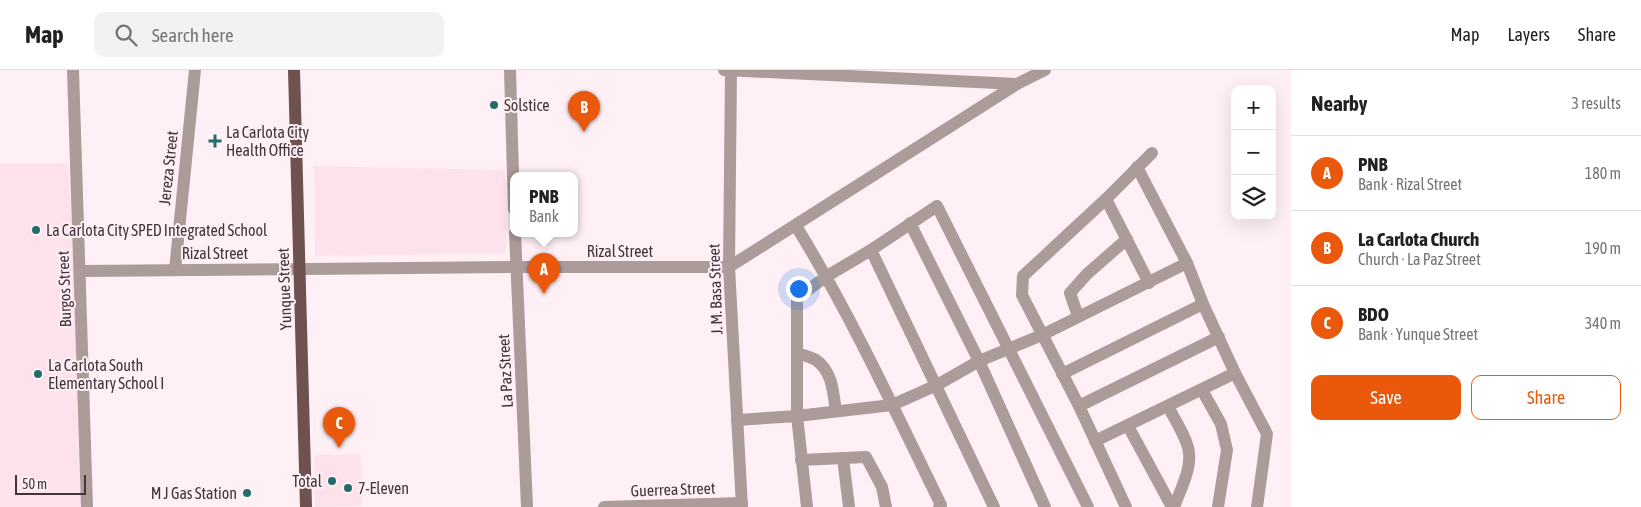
<!DOCTYPE html>
<meta charset="utf-8">
<style>
body{margin:0;font-family:"Asap Condensed",sans-serif;background:#f2f2f2;color:#202124}
.controls{position:absolute;right:15px;top:15px;display:grid;overflow:hidden;border-radius:10px;box-shadow:0 5px 20px #0002}
.controls button{width:45px;height:45px;display:grid;place-items:center;padding:0;border:0;border-bottom:1px solid #e0e0e0;background:#fff;color:#202124;font:25px sans-serif}
.scale{position:absolute;left:15px;bottom:12px;width:71px;box-sizing:border-box;padding-left:5px;border:2px solid #42343a;border-top:0;font-size:14px;line-height:18px;white-space:nowrap;color:#42343a;-webkit-text-stroke:4px #fff0f5;paint-order:stroke}
.you{position:absolute;left:798px;top:218px;width:18px;height:18px;margin:-12px;border:4px solid #fff;border-radius:50%;background:#1a73e8;box-shadow:0 0 0 8px #1a73e833}
.badge{display:grid;place-items:center;width:32px;height:32px;border-radius:50%;background:#ea580c;color:#fff;font-size:16px;font-weight:700}
.pin{position:absolute;translate:-50% -41px;filter:drop-shadow(0 1px 2px #0008)}
.pin::after{content:'';position:absolute;top:26px;width:18px;height:15px;background:inherit;clip-path:polygon(0 0,100% 0,50% 100%)}
.popup{position:absolute;left:510px;top:102px;width:68px;height:65px;box-sizing:border-box;display:grid;place-content:center;border-radius:10px;background:#fff;filter:drop-shadow(0 1px 4px #0005);font-size:16px;white-space:nowrap;color:#757577}
.popup b{font-size:19px;color:#202124}
.popup::after{content:'';position:absolute;left:50%;top:100%;margin-left:-10px;border:10px solid transparent;border-top-color:#fff}
.list{margin:0;padding:0;list-style:none}
h2{display:flex;justify-content:space-between;align-items:center;height:65px;margin:0;padding:0 20px;font-size:21px}
h2 small{font-size:16px;font-weight:400;color:#757577}
.list li{display:grid;grid-template-columns:32px 1fr auto;gap:15px;align-items:center;box-sizing:border-box;height:75px;padding:0 20px;border-top:1px solid #e0e0e0}
.list b{display:block;font-size:19px;white-space:nowrap}
.list p{margin:0;font-size:16px;white-space:nowrap;color:#757577}
.list em{font-size:16px;font-style:normal;color:#757577}
.actions{display:flex;gap:10px;padding:15px 20px}
.actions a{flex:1;padding:11px 0;border:1px solid #ea580c;border-radius:10px;text-align:center;font-size:18px;color:#ea580c}
.actions .main{background:#ea580c;color:#fff}
.icon{flex:none;width:28px;height:28px;fill:none;stroke:currentColor;stroke-width:2;stroke-linecap:round;stroke-linejoin:round}
.map{position:relative;flex:none;width:1291px;height:437px;overflow:hidden}
header{display:flex;align-items:center;gap:30px;box-sizing:border-box;height:70px;padding:0 25px;background:#fff;border-bottom:1px solid #e0e0e0}
header strong{font-size:24px}
nav{display:flex;gap:28px;margin-inline-start:auto;font-size:18px}
.search{width:350px;height:45px;background:#f2f2f2;display:flex;align-items:center;gap:12px;box-sizing:border-box;padding:0 18px;border-radius:10px;color:#757577;font-size:19px}
main{display:flex}
aside{flex:1;background:#fff}
.map>svg:first-child{display:block}
.built{fill:#fde2ec}
.lines{fill:none;stroke-linecap:round;stroke-linejoin:round}
.minor{stroke:#ab9b99;stroke-width:12}
.major{stroke:#6d524f;stroke-width:12}
.poi-dot{fill:#226d6a;stroke:#fff0f5;stroke-width:2}
.labels{text-anchor:middle;dominant-baseline:central;stroke-width:4;stroke-linejoin:round;paint-order:stroke}
.poi-label{font-size:16px;fill:#42343a;stroke:#fff0f5;text-anchor:start}
.street-label{font-size:16px;fill:#42343a;stroke:#fff0f5}
</style>
<header>
<strong>Map</strong>
<div class="search"><svg class="icon" aria-label="search" viewBox="0 0 24 24"><circle cx="10" cy="10" r="6"/><path d="M15 15l6 6"/></svg>Search here</div>
<nav><a>Map</a><a>Layers</a><a>Share</a></nav>
</header>
<main>
<div class="map">
<svg width="1291" height="437" viewBox="0 0 1291 437">
<rect width="100%" height="100%" fill="#fff0f5"/>
<g class="built">
<path d="M0,93H68L76,227L78,379L82,437H0Z"/>
<path d="M314,96L505,100L506,183L315,186Z"/>
<path d="M361,384L362,436L315,437L314,385Z"/>
</g>
<g class="lines">
<g class="minor">
<path d="M73,0L87,437"/>
<path d="M510,0L514,139"/>
<path d="M724,0L1017,14"/>
<path d="M731,0L729,197L742,437"/>
<path d="M1137,97L1187,193L1203,234L1235,303L1267,364L1257,437"/>
<path d="M1106,129L1149,213"/>
<path d="M910,153L979,291L1045,437"/>
<path d="M796,156C851,245 895,341 941,435L939,437"/>
<path d="M515,163L527,437"/>
<path d="M871,180L994,437"/>
<path d="M175,200L195,0"/>
<path d="M80,201L516,197H729L1017,14L1045,0"/>
<path d="M1078,246L1070,223L1087,204L1127,169"/>
<path d="M797,283C803,285 811,287 816,290C833,302 833,323 836,341"/>
<path d="M1062,304L1203,234"/>
<path d="M1202,320L1221,354L1227,380L1218,437"/>
<path d="M1079,336L1219,267"/>
<path d="M1168,336C1174,349 1188,369 1189,383C1191,400 1180,421 1174,437"/>
<path d="M737,350L797,346L892,335L937,315L979,291L1042,265L1187,193"/>
<path d="M1128,356L1172,437"/>
<path d="M1095,371L1235,303"/>
<path d="M843,388L849,437"/>
<path d="M801,390L866,387L882,417L886,437"/>
<path d="M604,437L742,433"/>
<path d="M807,437L797,346V228L827,206L871,180L937,136L1088,437"/>
<path d="M1126,437L1079,336L1022,225L1023,206L1106,129L1152,83"/>
</g>
<path class="major" d="M294,0L306,437"/>
</g>
<g class="poi-dot">
<circle cx="494" cy="35" r="5"/>
<path d="M212.5 63.5h5v5h5v5h-5v5h-5v-5h-5v-5h5z"/>
<circle cx="36" cy="160" r="5"/>
<circle cx="38" cy="304" r="5"/>
<circle cx="332" cy="411" r="5"/>
<circle cx="348" cy="418" r="5"/>
<circle cx="247" cy="423" r="5"/>
</g>
<g class="labels">
<g class="poi-label">
<text x="504" y="35">Solstice</text>
<text x="226" y="62">La Carlota City<tspan x="226" dy="18">Health Office</tspan></text>
<text x="46" y="160">La Carlota City SPED Integrated School</text>
<text x="48" y="295">La Carlota South<tspan x="48" dy="18">Elementary School I</tspan></text>
<text x="322" y="411" text-anchor="end">Total</text>
<text x="358" y="418">7-Eleven</text>
<text x="237" y="423" text-anchor="end">M J Gas Station</text>
</g>
<g class="street-label">
<text transform="translate(168 98) rotate(-84)">Jereza Street</text>
<text x="620" y="181">Rizal Street</text>
<text x="215" y="183">Rizal Street</text>
<text transform="translate(64 219) rotate(-92)">Burgos Street</text>
<text transform="translate(284 219) rotate(-92)">Yunque Street</text>
<text transform="translate(715 219) rotate(-92)">J. M. Basa Street</text>
<text transform="translate(505 301) rotate(-93)">La Paz Street</text>
<text transform="translate(673 419) rotate(-2)">Guerrea Street</text>
</g>
</g>
</svg>
<div class="controls">
<button>+</button>
<button>−</button>
<button><svg class="icon" aria-label="layers" viewBox="0 0 24 24"><path d="M12 4l9 5-9 5-9-5zM3 14l9 5 9-5"/></svg></button>
</div>
<div class="scale">50 m</div>
<div class="you"></div>
<div class="pin badge" style="left:544px;top:224px">A</div>
<div class="popup"><b>PNB</b>Bank</div>
<div class="pin badge" style="left:584px;top:62px">B</div>
<div class="pin badge" style="left:339px;top:378px">C</div>
</div>
<aside>
<h2>Nearby<small>3 results</small></h2>
<ul class="list">
<li><span class="badge">A</span><div><b>PNB</b><p>Bank · Rizal Street</p></div><em>180 m</em></li>
<li><span class="badge">B</span><div><b>La Carlota Church</b><p>Church · La Paz Street</p></div><em>190 m</em></li>
<li><span class="badge">C</span><div><b>BDO</b><p>Bank · Yunque Street</p></div><em>340 m</em></li>
</ul>
<div class="actions"><a class="main">Save</a><a>Share</a></div>
</aside>
</main>
